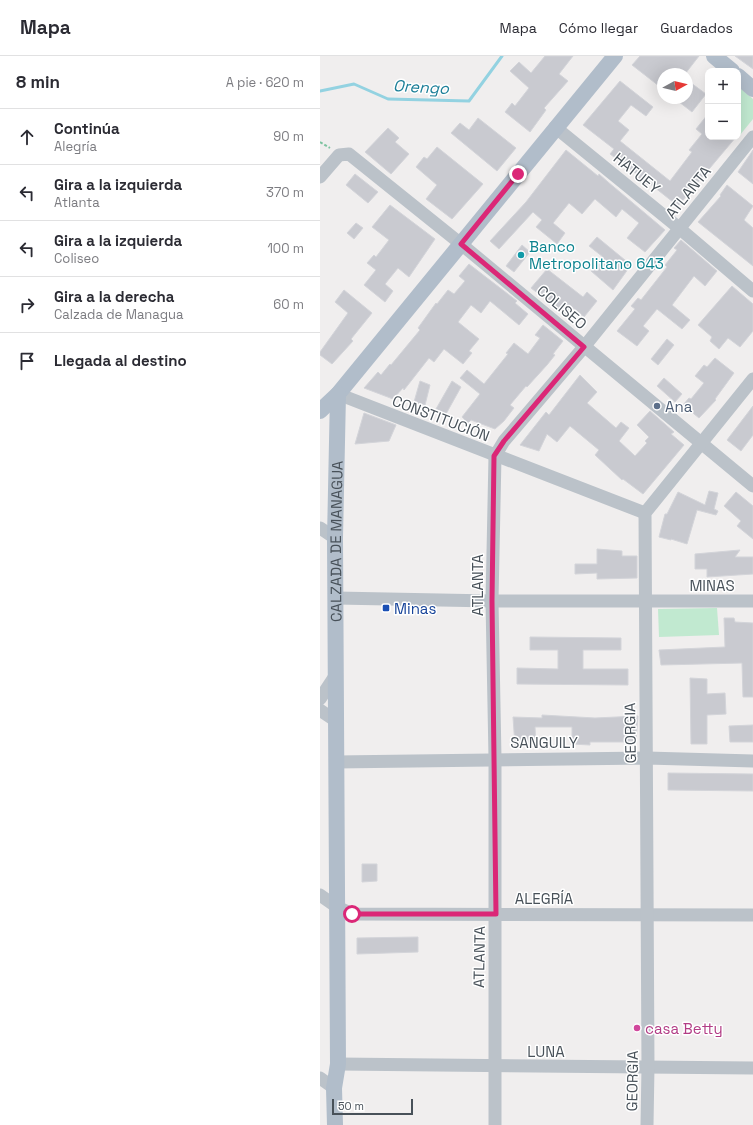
<!DOCTYPE html>
<html lang="es">
<meta charset="utf-8">
<style>
body{margin:0;font-family:"Space Grotesk",sans-serif;background:#f7f7f7;color:#2b2b33}
.controls{position:absolute;right:12px;top:12px;display:grid;overflow:hidden;border-radius:8px;box-shadow:0 4px 16px #0002}
.controls button{width:36px;height:36px;display:grid;place-items:center;padding:0;border:0;border-bottom:1px solid #e1e1e2;background:#fff;color:#2b2b33;font:20px sans-serif}
.compass{position:absolute;left:337px;top:12px;width:36px;height:36px;border-radius:50%;background:#fff;box-shadow:0 4px 16px #0002;rotate:82deg}
.scale{position:absolute;left:12px;bottom:10px;width:81px;box-sizing:border-box;padding-left:4px;border:2px solid #485159;border-top:0;font-size:11px;line-height:14px;white-space:nowrap;color:#485159;-webkit-text-stroke:3px #fff;paint-order:stroke}
.stop{position:absolute;width:12px;height:12px;margin:-9px;border:3px solid #db2777;border-radius:50%;background:#fff}
.stop.end{background:#db2777;border-color:#fff;box-shadow:0 1px 4px #0008}
.list{margin:0;padding:0;list-style:none}
h2{display:flex;justify-content:space-between;align-items:center;height:52px;margin:0;padding:0 16px;font-size:17px}
h2 small{font-size:13px;font-weight:400;color:#7c7c81}
.list li{display:grid;grid-template-columns:26px 1fr auto;gap:12px;align-items:center;box-sizing:border-box;height:56px;padding:0 16px;border-top:1px solid #e1e1e2}
.list b{display:block;font-size:15px;white-space:nowrap}
.list p{margin:0;font-size:13px;white-space:nowrap;color:#7c7c81}
.list em{font-size:13px;font-style:normal;color:#7c7c81}
.icon{flex:none;width:22px;height:22px;fill:none;stroke:currentColor;stroke-width:2;stroke-linecap:round;stroke-linejoin:round}
.map{position:relative;flex:none;width:433px;height:1069px;overflow:hidden}
header{display:flex;align-items:center;gap:24px;box-sizing:border-box;height:56px;padding:0 20px;background:#fff;border-bottom:1px solid #e1e1e2}
header strong{font-size:19px}
nav{display:flex;gap:22px;margin-inline-start:auto;font-size:14px}
main{display:flex}
aside{flex:1;background:#fff}
.map>svg:first-child{display:block}
.green{fill:#c1e9d0}
.lines{fill:none;stroke-linecap:round;stroke-linejoin:round}
.stream{stroke:#93d2e1;stroke-width:3}
.building{fill:#c9cad0;stroke:#d3d4d9}
.path{stroke:#7dc3a0;stroke-width:2;stroke-dasharray:3 2;stroke-linecap:butt}
.minor{stroke:#bbc2c9;stroke-width:13}
.major{stroke:#b1bdca;stroke-width:16}
.route{stroke:#db2777;stroke-width:5}
.culture-dot{fill:#0f9aa8;stroke:#fff;stroke-width:1.5}
.service-dot{fill:#5c6f8a;stroke:#fff;stroke-width:1.5}
.transit-dot{fill:#1a4fb4;stroke:#fff;stroke-width:1.5}
.hotel-dot{fill:#d1479c;stroke:#fff;stroke-width:1.5}
.labels{text-anchor:middle;dominant-baseline:central;stroke-width:3;stroke-linejoin:round;paint-order:stroke}
.street-label{font-size:15px;fill:#485159;stroke:#fff}
.culture-label{font-size:15px;fill:#0d838f;stroke:#fff;text-anchor:start}
.service-label{font-size:15px;fill:#4e5e75;stroke:#fff;text-anchor:start}
.transit-label{font-size:15px;fill:#164399;stroke:#fff;text-anchor:start}
.hotel-label{font-size:15px;fill:#b23c85;stroke:#fff;text-anchor:start}
.water-label{font-size:16px;font-style:italic;fill:#1c7f98;stroke:#fff}
</style>
<header>
<strong>Mapa</strong>
<nav><a>Mapa</a><a>Cómo llegar</a><a>Guardados</a></nav>
</header>
<main>
<aside>
<h2>8 min<small>A pie · 620 m</small></h2>
<ul class="list">
<li><svg class="icon" aria-label="ahead" viewBox="0 0 24 24"><path d="M12 20V5M6 11l6-6 6 6"/></svg><div><b>Continúa</b><p>Alegría</p></div><em>90 m</em></li>
<li><svg class="icon" aria-label="left" viewBox="0 0 24 24"><path d="M17 20v-9H6M10 6l-5 5 5 5"/></svg><div><b>Gira a la izquierda</b><p>Atlanta</p></div><em>370 m</em></li>
<li><svg class="icon" aria-label="left" viewBox="0 0 24 24"><path d="M17 20v-9H6M10 6l-5 5 5 5"/></svg><div><b>Gira a la izquierda</b><p>Coliseo</p></div><em>100 m</em></li>
<li><svg class="icon" aria-label="right" viewBox="0 0 24 24"><path d="M7 20v-9h11M14 6l5 5-5 5"/></svg><div><b>Gira a la derecha</b><p>Calzada de Managua</p></div><em>60 m</em></li>
<li><svg class="icon" aria-label="arrive" viewBox="0 0 24 24"><path d="M6 21V4h12l-3 4 3 4H6"/></svg><div><b>Llegada al destino</b></div></li>
</ul>
</aside>
<div class="map">
<svg width="433" height="1069" viewBox="0 0 433 1069">
<rect width="100%" height="100%" fill="#f0eeee"/>
<g class="green">
<path d="M418,30L433,43V63L420,79L418,77Z"/>
<path d="M397,552L399,579L339,581L338,553Z"/>
</g>
<g class="lines">
<path class="stream" d="M0,35L34,28L68,43L149,45L182,0"/>
</g>
<g class="building">
<path d="M225,0H253L239,18L248,25L224,52L226,54L210,76L185,56L192,47L195,50L209,32L190,15L199,6L211,17Z"/>
<path d="M320,0H379L365,18H343V25L339,30L312,9Z"/>
<path d="M415,0H433V13Z"/>
<path d="M367,24L386,38L372,56L354,42H367Z"/>
<path d="M300,25L333,51L326,60L311,49L298,65L309,74L300,85L350,125L372,96L369,94L382,78L376,73L388,58V81H416L358,150L329,127L326,131L317,124L319,120L290,98L294,93L263,69Z"/>
<path d="M158,62L196,92L177,115L131,77L140,67L149,74Z"/>
<path d="M68,72L79,82L75,86L89,98L71,118L45,96Z"/>
<path d="M117,91L163,128L132,163L106,143L117,129L96,111L104,101L107,103Z"/>
<path d="M246,94L278,120L279,118L288,126L345,174L325,196L307,182L319,167L302,153L296,161L275,143L262,158L249,147L233,167L245,177L237,188L216,171L222,164L213,156L179,193L170,185L206,146Z"/>
<path d="M433,94V128L418,116Z"/>
<path d="M35,118L58,136L48,147L26,129Z"/>
<path d="M407,129L433,150L424,164L433,172V210L378,166L401,140L400,139Z"/>
<path d="M70,149L115,183L89,221L78,212L65,228L73,235L65,246L44,229L56,214L47,207L54,199L56,201L69,184L52,171Z"/>
<path d="M36,167L43,172L34,183L27,177Z"/>
<path d="M277,181L311,209L293,234L271,215L283,201L269,190Z"/>
<path d="M361,184L397,215L385,230L374,220L352,249L370,264L362,273L337,253L323,270L329,275L317,290L297,275L315,253L311,250L318,242L321,244L347,211L345,209L357,194L354,192Z"/>
<path d="M202,189L210,196L194,216L186,210Z"/>
<path d="M149,208L197,245L195,247L208,258L199,269L170,245L161,257L151,249L138,266L159,283L149,295L152,297L143,308L124,293L114,306L109,302L84,334L83,332L73,343L44,332L58,316L61,319L70,308L71,309L100,274L98,272L116,247L117,248L128,234L134,238L145,225L139,220Z"/>
<path d="M227,213L263,241L267,236L277,245L264,261L252,251L246,259L211,232Z"/>
<path d="M412,230L433,248V275L420,291L408,282L399,293L390,285L392,281L378,269Z"/>
<path d="M24,234L52,257L31,283L33,285L12,308L0,299V296L28,257L15,246Z"/>
<path d="M223,269L243,285L233,298L235,299L227,309L207,331L206,330L190,349L194,352L184,365L175,373L151,364L148,367L142,361L160,338L140,322L147,314L164,328L188,298L186,297L194,287L208,298L220,282L215,279Z"/>
<path d="M347,283L354,289L338,309L331,303Z"/>
<path d="M395,302L414,317L395,343L396,344L379,362L363,349L369,342L371,343L384,327L375,320L384,309L387,311Z"/>
<path d="M260,319L277,336L267,347L296,372L301,366L309,372L299,385L315,400L327,387L325,385L329,381L317,369L330,355L354,376L351,378L364,389L323,438L303,423L302,424L275,399L279,394L250,370L237,386L227,378L219,395L200,389L226,356L229,359Z"/>
<path d="M344,322L362,338L355,346L337,330Z"/>
<path d="M100,325L110,329L105,349L94,346Z"/>
<path d="M132,325L141,331L126,358L116,353Z"/>
<path d="M433,350V379L421,395L407,384Z"/>
<path d="M44,357L76,369L69,385L35,388Z"/>
<path d="M389,435L398,437L394,453L398,455L396,459L377,454L367,488L351,483V484L339,481L345,458H347L358,436L385,449Z"/>
<path d="M416,436L433,450V483L417,470L421,465L404,450Z"/>
<path d="M277,493L302,495V500H317V522L277,523V517L255,518V508H277Z"/>
<path d="M420,494L415,501H433V518L387,521V513H375V498Z"/>
<path d="M404,562H414L415,566L433,567V641H423L422,607L341,609L339,594L405,591Z"/>
<path d="M210,581L301,582V594H263V613H308V629L197,628V612L238,613V594H210Z"/>
<path d="M370,622L387,623V638L405,637L406,658L387,659V688H371Z"/>
<path d="M222,659L275,662L318,660L316,686H270V689L252,688V671H215L216,690H195L193,661L222,662Z"/>
<path d="M433,669V686H410L409,670Z"/>
<path d="M348,717L433,718V735L348,734Z"/>
<path d="M42,808H57V825L42,826Z"/>
<path d="M98,881V896L37,898V882Z"/>
</g>
<g class="lines">
<path class="path" d="M0,86L10,92"/>
<g class="minor">
<path d="M235,71L359,172L433,235"/>
<path d="M0,121L19,99L29,98L141,188L433,430"/>
<path d="M18,338L325,457"/>
<path d="M0,472L15,482"/>
<path d="M16,542L172,545H433"/>
<path d="M0,643L15,620"/>
<path d="M0,654L16,665"/>
<path d="M16,706L327,702L433,705"/>
<path d="M0,839L17,851L32,858L433,859"/>
<path d="M18,1008L433,1012"/>
<path d="M0,1022L14,1032"/>
<path d="M175,1069V702L172,545L175,400L184,385L264,291L433,81"/>
<path d="M327,1069L328,1011L325,457L433,323"/>
</g>
<g class="major">
<path d="M394,0L412,15"/>
<path d="M418,20L433,33"/>
<path d="M0,355L18,338L295,0"/>
<path id="s1" d="M15,1069L14,1032L18,1008L15,482L18,338"/>
</g>
</g>
<g class="lines">
<path class="route" d="M32,858H176L172,545L174,400L184,385L264,291L141,188L198,118"/>
</g>
<circle class="culture-dot" cx="201" cy="199" r="4"/>
<circle class="service-dot" cx="337" cy="350" r="4"/>
<rect class="transit-dot" x="62" y="548" width="8" height="8" rx="2"/>
<circle class="hotel-dot" cx="317" cy="972" r="4"/>
<g class="labels">
<g class="street-label">
<text transform="translate(317 117) rotate(39)">HATUEY</text>
<text transform="translate(368 136) rotate(-51)">ATLANTA</text>
<text transform="translate(242 251) rotate(40)">COLISEO</text>
<text transform="translate(121 362) rotate(21)">CONSTITUCIÓN</text>
<text stroke="none"><textPath href="#s1" startOffset="584">CALZADA DE MANAGUA</textPath></text>
<text transform="translate(157 529) rotate(-90)">ATLANTA</text>
<text x="392" y="529">MINAS</text>
<text transform="translate(310 677) rotate(-91)">GEORGIA</text>
<text x="224" y="686">SANGUILY</text>
<text x="224" y="842">ALEGRÍA</text>
<text transform="translate(159 901) rotate(-89)">ATLANTA</text>
<text x="226" y="995">LUNA</text>
<text transform="translate(312 1025) rotate(-89)">GEORGIA</text>
</g>
<g class="culture-label">
<text x="209" y="190">Banco<tspan x="209" dy="17">Metropolitano 643</tspan></text>
</g>
<g class="service-label">
<text x="345" y="350">Ana</text>
</g>
<g class="transit-label">
<text x="74" y="552">Minas</text>
</g>
<g class="hotel-label">
<text x="325" y="972">casa Betty</text>
</g>
<g class="water-label">
<text transform="translate(101 31) rotate(3)">Orengo</text>
</g>
</g>
</svg>
<div class="controls">
<button>+</button>
<button>−</button>
</div>
<svg class="compass" viewBox="-18 -18 36 36"><path d="M0-13l5 13h-10z" fill="#e53935"/><path d="M0 13l5-13h-10z" fill="#7c7c81"/></svg>
<div class="scale">50 m</div>
<div class="stop" style="left:32px;top:858px"></div>
<div class="stop end" style="left:198px;top:118px"></div>
</div>
</main>
